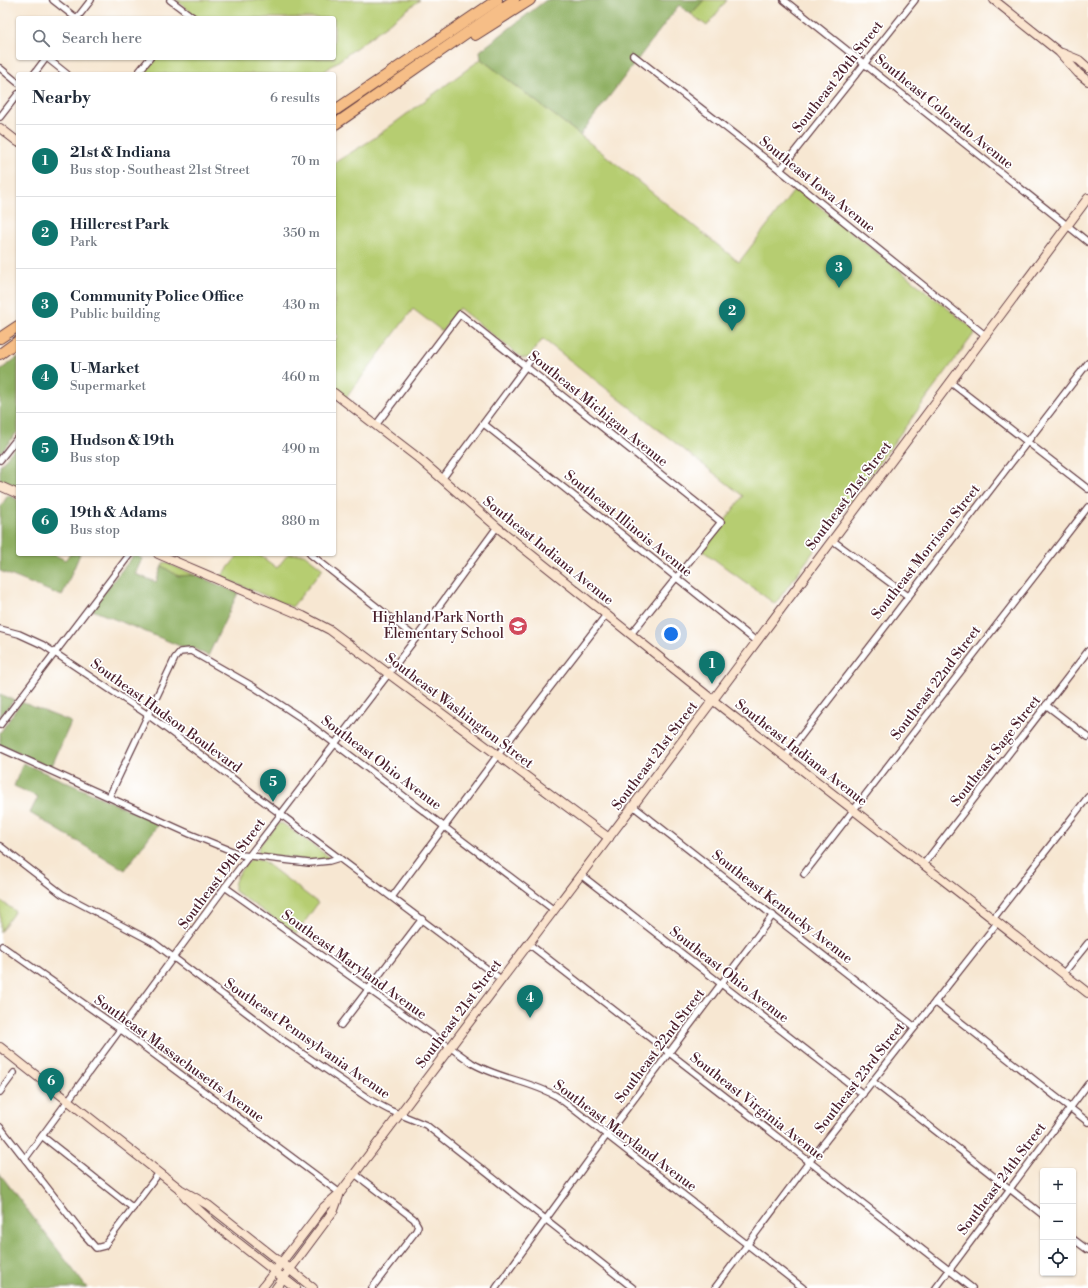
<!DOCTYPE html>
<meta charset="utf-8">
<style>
body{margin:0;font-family:"Libre Bodoni",serif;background:#f6f6f7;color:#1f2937}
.controls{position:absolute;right:12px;bottom:12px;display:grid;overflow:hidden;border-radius:4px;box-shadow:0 1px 3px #0004}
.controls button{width:36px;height:36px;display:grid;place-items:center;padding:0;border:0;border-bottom:1px solid #e0e1e3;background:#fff;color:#1f2937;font:20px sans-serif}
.you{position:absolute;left:671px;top:634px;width:14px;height:14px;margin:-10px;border:3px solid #fff;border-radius:50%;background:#1a73e8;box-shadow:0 0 0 6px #1a73e833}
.badge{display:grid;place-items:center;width:26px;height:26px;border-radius:50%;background:#0f766e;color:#fff;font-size:13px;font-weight:700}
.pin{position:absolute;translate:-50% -33px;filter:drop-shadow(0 1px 2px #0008)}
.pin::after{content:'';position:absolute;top:21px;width:14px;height:12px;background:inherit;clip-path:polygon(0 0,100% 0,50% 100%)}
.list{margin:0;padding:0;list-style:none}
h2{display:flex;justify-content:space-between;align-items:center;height:52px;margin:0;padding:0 16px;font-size:17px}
h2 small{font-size:13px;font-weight:400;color:#747a83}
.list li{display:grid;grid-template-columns:26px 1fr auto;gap:12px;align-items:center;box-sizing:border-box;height:72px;padding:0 16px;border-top:1px solid #e0e1e3}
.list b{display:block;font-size:15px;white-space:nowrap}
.list p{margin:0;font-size:13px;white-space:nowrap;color:#747a83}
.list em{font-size:13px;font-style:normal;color:#747a83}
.icon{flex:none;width:22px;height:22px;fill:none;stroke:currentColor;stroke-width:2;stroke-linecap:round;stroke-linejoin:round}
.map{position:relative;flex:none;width:1088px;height:1288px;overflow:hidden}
.search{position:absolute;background:#fff;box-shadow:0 1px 3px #0004;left:16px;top:16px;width:320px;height:44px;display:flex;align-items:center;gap:10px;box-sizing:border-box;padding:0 14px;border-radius:4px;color:#747a83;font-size:15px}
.panel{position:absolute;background:#fff;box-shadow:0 1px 3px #0004;left:16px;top:72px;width:320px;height:484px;border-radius:4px}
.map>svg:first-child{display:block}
.green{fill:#b6cd71;stroke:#80764e}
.forest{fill:#90b063;stroke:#6d6847}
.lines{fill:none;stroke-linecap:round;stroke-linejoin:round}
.street-casing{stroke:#643d44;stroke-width:8}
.secondary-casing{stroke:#643d44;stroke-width:10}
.highway-casing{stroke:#643d44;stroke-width:12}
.street{stroke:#fff;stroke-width:5.5}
.secondary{stroke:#fbe5cf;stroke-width:8}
.highway{stroke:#f6be87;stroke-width:10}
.labels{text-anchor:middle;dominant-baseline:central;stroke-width:3.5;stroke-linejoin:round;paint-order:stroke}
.street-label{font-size:14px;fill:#4a1f2b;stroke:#fff}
.poi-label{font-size:14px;fill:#4a1f2b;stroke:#fff;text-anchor:end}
</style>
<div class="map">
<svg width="1088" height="1288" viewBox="0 0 1088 1288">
<rect width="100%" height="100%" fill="#fff"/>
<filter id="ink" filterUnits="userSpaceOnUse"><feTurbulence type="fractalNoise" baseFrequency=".025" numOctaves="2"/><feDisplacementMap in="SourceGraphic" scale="8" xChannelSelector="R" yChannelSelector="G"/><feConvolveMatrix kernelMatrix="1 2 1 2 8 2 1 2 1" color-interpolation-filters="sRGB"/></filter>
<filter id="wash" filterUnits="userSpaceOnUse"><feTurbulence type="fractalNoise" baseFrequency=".012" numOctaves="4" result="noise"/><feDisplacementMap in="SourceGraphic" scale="16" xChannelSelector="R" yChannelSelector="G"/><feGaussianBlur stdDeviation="0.9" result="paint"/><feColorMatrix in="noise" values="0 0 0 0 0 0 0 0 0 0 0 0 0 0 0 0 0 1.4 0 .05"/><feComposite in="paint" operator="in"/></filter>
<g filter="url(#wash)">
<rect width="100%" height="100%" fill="#f7e7d2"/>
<g class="green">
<path d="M176,0H420L321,74H142L155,58H334V18H186L191,12Z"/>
<path d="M704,0H727L707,26L691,14Z"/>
<path d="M481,59L580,135L739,262L796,188L976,331L775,604L703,551L743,496L543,339L528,358H522L459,308L442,331L413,309L346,398L334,389V341L338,336L334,333V163L373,139Z"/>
<path d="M239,554H258L277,568L288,554H304L323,569L292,607L221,577Z"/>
<path d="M164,562L195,575L178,576L162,566Z"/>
<path d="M282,823L329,857V859L306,860L258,853L259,846L278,824Z"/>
<path d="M253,858L262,860L318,903L296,934L236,892L234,887C234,878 245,863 253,858Z"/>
<path d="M0,900L15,911L0,932Z"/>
</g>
<g class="forest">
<path d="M546,0H704L691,14L679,5L580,135L481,59L480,51Z"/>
<path d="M18,357V431L0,454V370Z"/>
<path d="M18,443V490L0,483V466Z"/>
<path d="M8,495L18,500V554H53L65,560L70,554H80L62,596L0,571V508Z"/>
<path d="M135,554L142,559L135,574L156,582L162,566L178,576L195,575L238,593L208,656L195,649L180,646L90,609Z"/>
<path d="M0,694L14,700L0,717Z"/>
<path d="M21,702L71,722L51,768L0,745V733Z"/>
<path d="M23,763L156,822L157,826L125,870L30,813L38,797L14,786Z"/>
<path d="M0,1174L87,1288H0Z"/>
</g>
</g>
<g filter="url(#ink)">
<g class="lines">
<g class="street-casing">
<g id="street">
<path d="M53,0L76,18"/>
<path d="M170,0L194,18"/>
<path d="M784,0L1088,242"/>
<path d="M77,18L91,0"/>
<path d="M633,55L780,170L985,335"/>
<path d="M47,58L67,74"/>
<path d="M0,68L18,83"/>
<path d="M34,74L46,58"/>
<path d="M137,74L150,58"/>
<path d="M0,117L18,94"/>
<path d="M780,170L915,0"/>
<path d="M950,382L1088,489"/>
<path d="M484,424L757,642"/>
<path d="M376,425L460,314L721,522L631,634"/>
<path d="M0,460L18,437"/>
<path d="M442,479L532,358"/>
<path d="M832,540L908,596"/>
<path d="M310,554L416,638"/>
<path d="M0,629L19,634L43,645L148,715L502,980"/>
<path d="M1046,705L1088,737"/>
<path d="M0,725L130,554"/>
<path d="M0,748L190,834L242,855L309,863L329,861L339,858"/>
<path d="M785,757L1088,363"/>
<path d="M109,797L175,658L180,652L191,651L254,687L301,718L554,910"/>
<path d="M633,806L915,1027"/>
<path d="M0,846L62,894L153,942L284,1041L372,1101L389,1110L426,1125L633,1288"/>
<path d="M923,865L1088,651"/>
<path d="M804,874L1088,507"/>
<path d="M581,875L863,1094"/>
<path d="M225,887L472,1063C499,1079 531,1081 558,1097L803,1288"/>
<path d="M392,897L497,756L606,615"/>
<path d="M993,919L1088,797"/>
<path d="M529,944L972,1288"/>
<path d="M2,946L120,1029L340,1193"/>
<path d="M1063,974L1088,943"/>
<path d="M935,1002L1088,1122"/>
<path d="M341,1025L422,919"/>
<path d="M872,1081L1043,1215"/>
<path d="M0,1092L14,1073"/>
<path d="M0,1127L81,1231L96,1248L104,1246L159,1173"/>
<path d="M42,1136L133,1208"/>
<path d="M25,1159L225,887L416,638L497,527"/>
<path d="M355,1174L414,1219L418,1226L416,1231L372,1288"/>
<path d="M1073,1239L1088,1250"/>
<path d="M496,1288L607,1135L773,915"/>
<path d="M715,1288L809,1162L997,923"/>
<path d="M936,1288L1088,1084"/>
</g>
</g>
<g class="secondary-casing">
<g id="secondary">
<path d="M994,0L1059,52L1078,73L1088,81"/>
<path d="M1062,53L1079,60L1088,68"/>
<path d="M0,128L18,142"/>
<path d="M334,393L417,457L497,527L724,709L1088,993"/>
<path d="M0,486L18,494"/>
<path d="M158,554L303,616L330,630L609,838"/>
<path d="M0,1047L180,1189L208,1205L313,1288"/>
<path d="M180,1190L187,1199L213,1223L296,1288"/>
<path d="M262,1288L324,1207L340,1193L713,700L1088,198"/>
<path d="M276,1288L334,1210L339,1196"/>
</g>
</g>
<g class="highway-casing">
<g id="highway">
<path d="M475,35L530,0"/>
<path d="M334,111L497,0"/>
<path d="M334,125L514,0"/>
<path d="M0,338L18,326"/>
<path d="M0,354L18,341"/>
</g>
</g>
<use href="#street" class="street"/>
<use href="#secondary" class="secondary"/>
<use href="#highway" class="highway"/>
</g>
</g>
<defs>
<g id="school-disc" transform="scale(1)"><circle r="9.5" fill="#d1495b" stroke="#fff"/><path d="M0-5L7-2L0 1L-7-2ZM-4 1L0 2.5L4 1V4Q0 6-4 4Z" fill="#fff"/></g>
</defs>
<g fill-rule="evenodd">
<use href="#school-disc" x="518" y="626"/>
</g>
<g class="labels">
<g class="street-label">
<text transform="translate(838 77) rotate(-52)">Southeast 20th Street</text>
<text transform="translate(944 112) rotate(39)">Southeast Colorado Avenue</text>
<text transform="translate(817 185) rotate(39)">Southeast Iowa Avenue</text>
<text transform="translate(598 409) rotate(39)">Southeast Michigan Avenue</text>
<text transform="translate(849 496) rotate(-53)">Southeast 21st Street</text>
<text transform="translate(628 524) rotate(39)">Southeast Illinois Avenue</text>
<text transform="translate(548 551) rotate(39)">Southeast Indiana Avenue</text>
<text transform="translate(926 552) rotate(-52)">Southeast Morrison Street</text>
<text transform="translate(936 683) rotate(-53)">Southeast 22nd Street</text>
<text transform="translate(459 711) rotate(37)">Southeast Washington Street</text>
<text transform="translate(166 716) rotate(36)">Southeast Hudson Boulevard</text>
<text transform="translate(996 751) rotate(-52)">Southeast Sage Street</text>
<text transform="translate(801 753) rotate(38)">Southeast Indiana Avenue</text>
<text transform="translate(655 756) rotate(-53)">Southeast 21st Street</text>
<text transform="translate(381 763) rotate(37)">Southeast Ohio Avenue</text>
<text transform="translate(222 874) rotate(-53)">Southeast 19th Street</text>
<text transform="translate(782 907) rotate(38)">Southeast Kentucky Avenue</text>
<text transform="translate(354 965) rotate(36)">Southeast Maryland Avenue</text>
<text transform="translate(729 975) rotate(38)">Southeast Ohio Avenue</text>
<text transform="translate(459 1014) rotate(-53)">Southeast 21st Street</text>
<text transform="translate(307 1039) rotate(35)">Southeast Pennsylvania Avenue</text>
<text transform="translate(660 1046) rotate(-53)">Southeast 22nd Street</text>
<text transform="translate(179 1059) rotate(36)">Southeast Massachusetts Avenue</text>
<text transform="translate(860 1078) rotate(-52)">Southeast 23rd Street</text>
<text transform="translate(757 1107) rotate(38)">Southeast Virginia Avenue</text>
<text transform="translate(625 1136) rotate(37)">Southeast Maryland Avenue</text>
<text transform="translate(1002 1179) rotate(-53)">Southeast 24th Street</text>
</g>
<g class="poi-label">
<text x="504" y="618">Highland Park North<tspan x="504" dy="16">Elementary School</tspan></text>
</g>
</g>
</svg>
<div class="controls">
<button>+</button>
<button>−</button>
<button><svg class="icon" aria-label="locate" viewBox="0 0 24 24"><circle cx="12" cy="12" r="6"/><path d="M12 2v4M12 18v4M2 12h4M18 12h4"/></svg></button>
</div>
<div class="you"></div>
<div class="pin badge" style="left:712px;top:684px">1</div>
<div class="pin badge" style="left:732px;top:331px">2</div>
<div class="pin badge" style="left:839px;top:288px">3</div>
<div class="pin badge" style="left:530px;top:1018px">4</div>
<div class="pin badge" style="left:273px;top:802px">5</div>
<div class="pin badge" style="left:51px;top:1101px">6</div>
<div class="search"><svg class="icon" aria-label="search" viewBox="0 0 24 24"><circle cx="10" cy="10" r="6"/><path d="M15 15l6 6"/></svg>Search here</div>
<section class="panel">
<h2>Nearby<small>6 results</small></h2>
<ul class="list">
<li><span class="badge">1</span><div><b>21st &amp; Indiana</b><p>Bus stop · Southeast 21st Street</p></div><em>70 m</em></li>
<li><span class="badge">2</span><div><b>Hillcrest Park</b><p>Park</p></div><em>350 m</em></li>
<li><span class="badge">3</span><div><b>Community Police Office</b><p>Public building</p></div><em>430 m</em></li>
<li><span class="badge">4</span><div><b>U-Market</b><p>Supermarket</p></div><em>460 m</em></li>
<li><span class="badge">5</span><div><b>Hudson &amp; 19th</b><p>Bus stop</p></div><em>490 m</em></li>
<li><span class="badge">6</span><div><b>19th &amp; Adams</b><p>Bus stop</p></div><em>880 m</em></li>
</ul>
</section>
</div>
